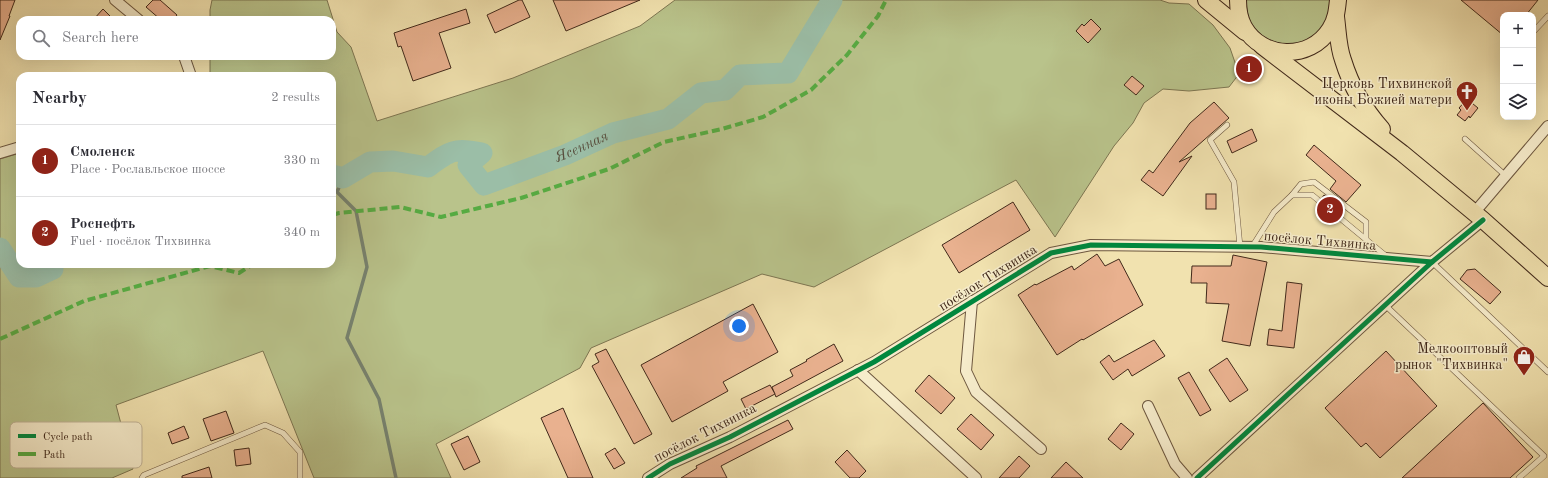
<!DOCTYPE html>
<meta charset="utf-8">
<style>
body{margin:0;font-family:"Old Standard TT",serif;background:#f7f7f7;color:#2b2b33}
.controls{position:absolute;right:12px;top:12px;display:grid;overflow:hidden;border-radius:8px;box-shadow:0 4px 16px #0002}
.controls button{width:36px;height:36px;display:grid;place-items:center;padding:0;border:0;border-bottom:1px solid #e1e1e2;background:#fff;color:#2b2b33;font:20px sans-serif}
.you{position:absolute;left:739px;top:326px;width:14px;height:14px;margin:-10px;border:3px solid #fff;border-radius:50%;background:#1a73e8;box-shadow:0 0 0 6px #1a73e833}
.badge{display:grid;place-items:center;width:26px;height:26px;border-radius:50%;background:#8f2418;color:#fff;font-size:13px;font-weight:700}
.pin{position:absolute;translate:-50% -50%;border:2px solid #fff;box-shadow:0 1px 4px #0006}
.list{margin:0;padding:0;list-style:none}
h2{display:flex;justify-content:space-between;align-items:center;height:52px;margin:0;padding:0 16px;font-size:17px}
h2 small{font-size:13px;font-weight:400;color:#7c7c81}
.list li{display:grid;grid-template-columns:26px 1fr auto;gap:12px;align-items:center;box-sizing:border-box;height:72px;padding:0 16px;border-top:1px solid #e1e1e2}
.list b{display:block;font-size:15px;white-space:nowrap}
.list p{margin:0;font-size:13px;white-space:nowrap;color:#7c7c81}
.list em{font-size:13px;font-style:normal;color:#7c7c81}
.icon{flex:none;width:22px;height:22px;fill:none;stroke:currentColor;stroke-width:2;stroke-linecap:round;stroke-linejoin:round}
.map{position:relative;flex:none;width:1548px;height:478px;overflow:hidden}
.search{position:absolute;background:#fff;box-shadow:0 4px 16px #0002;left:16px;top:16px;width:320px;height:44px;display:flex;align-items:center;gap:10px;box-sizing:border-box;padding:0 14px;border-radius:12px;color:#7c7c81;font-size:15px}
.panel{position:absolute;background:#fff;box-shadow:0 4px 16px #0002;left:16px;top:72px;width:320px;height:196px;border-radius:12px}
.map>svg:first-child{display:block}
.green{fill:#b9c38b;stroke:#7d7652}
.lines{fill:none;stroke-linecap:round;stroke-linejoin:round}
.stream{stroke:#77826f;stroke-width:3.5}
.river{stroke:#9bbea7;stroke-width:21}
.building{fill:#e9b18f;stroke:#41291a}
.service-casing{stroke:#6d573f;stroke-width:6}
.minor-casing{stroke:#6d573f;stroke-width:12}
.primary-casing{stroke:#41291a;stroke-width:18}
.service{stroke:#f6eccb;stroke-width:5}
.minor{stroke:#f6eccb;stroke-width:10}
.primary{stroke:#f1e2af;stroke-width:16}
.quiet{stroke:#56ab42;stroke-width:4;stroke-dasharray:8 4;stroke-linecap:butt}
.cycleway-casing{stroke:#f6eccb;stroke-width:8}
.cycleway{stroke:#00873e;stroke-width:5}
.labels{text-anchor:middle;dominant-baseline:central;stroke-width:3;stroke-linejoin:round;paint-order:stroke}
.poi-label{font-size:14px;fill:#41291a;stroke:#f6eccb;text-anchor:end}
.street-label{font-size:14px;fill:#41291a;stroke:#f6eccb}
.water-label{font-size:15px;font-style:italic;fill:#584e3d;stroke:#f6eccb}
.key{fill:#f6eccb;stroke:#c0b296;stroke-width:1}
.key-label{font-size:11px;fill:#41291a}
</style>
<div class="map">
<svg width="1548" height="478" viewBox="0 0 1548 478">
<rect width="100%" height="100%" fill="#f1e2af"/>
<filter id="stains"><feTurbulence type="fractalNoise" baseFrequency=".005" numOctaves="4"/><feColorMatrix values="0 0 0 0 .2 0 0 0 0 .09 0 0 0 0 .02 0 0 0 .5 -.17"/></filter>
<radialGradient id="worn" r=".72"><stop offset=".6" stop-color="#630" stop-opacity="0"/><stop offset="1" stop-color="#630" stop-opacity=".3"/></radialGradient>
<g class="green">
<path d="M212,0H327L337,32L351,47L377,121L513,78L640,26L675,0H1160L1169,3L1189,4L1213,25L1230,48L1239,74L1229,87L1189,91L1163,89L1144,103L1133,123L1114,146L1055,237L1016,180L814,287L762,274L591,348L580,368L436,444L451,478H314L263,351L116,405L133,469L112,478H0V159L20,153V264H332V76H210V56H332V20H210V10Z"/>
<path d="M1246,0H1330C1329,9 1328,19 1323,27C1306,52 1267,49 1252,24C1247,17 1247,8 1246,0Z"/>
</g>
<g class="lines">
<path class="stream" d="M343,178L337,192L356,211L367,267L347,338L379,399L396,478"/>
<g class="river">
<path id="s1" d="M332,175L343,178L370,162L393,161L428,167C451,150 454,148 482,153L468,165L484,185L565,155L613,133L668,119L701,93L725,90L740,75L788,73L832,0"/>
<path d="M0,248L19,277H36L53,269L52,264"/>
</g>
</g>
<g class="building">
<path d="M0,0H15L9,16H10L0,40Z"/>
<path d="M153,0H160L177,15L173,20H161L146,7Z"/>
<path d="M519,0H522L530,17L495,33L487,15Z"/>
<path d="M553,0H640L566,31Z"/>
<path d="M1461,0H1538L1526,15H1503V35Z"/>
<path d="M103,9L114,20H93Z"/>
<path d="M466,9L470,23L439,33L451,68L413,81L401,46L398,47L394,33Z"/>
<path d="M1091,19L1101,29L1088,43L1076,31L1082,24L1084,26Z"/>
<path d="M1132,76L1144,86L1136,95L1124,85Z"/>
<path d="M1467,99L1478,108L1470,118L1469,116L1465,121L1457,115L1461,110L1459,108Z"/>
<path d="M1214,102L1229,118L1179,162L1192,156L1163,196L1141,180L1149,170L1153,173L1190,123Z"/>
<path d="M1252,129L1257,141L1232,153L1227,141Z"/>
<path d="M1314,145L1361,185L1346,202L1330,189L1336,181L1306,155Z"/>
<rect x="1206" y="194" width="10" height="15"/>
<path d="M1324,195L1341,208L1338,211L1322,198Z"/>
<path d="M1013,202L1030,230L959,273L942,245Z"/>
<path d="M1097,254L1105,266L1119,259L1143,305L1083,340L1082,339L1057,355L1018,295L1035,284L1036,285L1072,266L1074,270Z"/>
<path d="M1233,255L1267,262L1250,346L1222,341L1229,304L1206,303L1207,283H1191L1192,266H1231Z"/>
<path d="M1475,269L1501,292L1490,304L1460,279L1467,270Z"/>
<path d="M1287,282L1302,284L1294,348L1267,345L1269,329L1282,331Z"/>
<path d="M753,304L778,352L723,382L728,391L672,422L641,365Z"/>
<path d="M1154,340L1165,356L1132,376L1128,369L1113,380L1100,362L1109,355L1114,362Z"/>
<path d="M834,344L843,361L776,397L772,387L793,376L790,370L807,361L806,360Z"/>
<path d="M606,349L652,434L634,444L592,366L599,362L595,354Z"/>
<path d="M1386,351L1437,406L1380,458L1366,443L1361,447L1325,408Z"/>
<path d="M1227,358L1248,390L1230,402L1209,370Z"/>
<path d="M1189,372L1211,410L1200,416L1178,378Z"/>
<path d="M929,375L955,398L941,414L915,391Z"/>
<path d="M770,385L775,394L746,409L741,399Z"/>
<path d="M1483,403L1533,457L1510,478H1402Z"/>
<path d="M563,408L593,478H568L541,418Z"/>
<path d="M226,411L234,433L211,441L203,419Z"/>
<path d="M971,414L994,435L981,450L957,429Z"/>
<path d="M788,420L793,429L721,466L727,478H681L697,468L696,466Z"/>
<path d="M1121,423L1134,434L1121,450L1108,439Z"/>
<path d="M184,426L189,438L172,444L168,433Z"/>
<path d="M468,436L480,462L464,470L451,444Z"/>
<path d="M249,448L251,464L236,466L234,450Z"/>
<path d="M615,448L625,463L614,469L605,454Z"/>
<path d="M847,450L866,471L859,478H850L835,462Z"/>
<path d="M1019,456L1030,466L1019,478H999Z"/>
<path d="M1066,462L1083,478H1051Z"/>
<path d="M209,467L212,478H182V476Z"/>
</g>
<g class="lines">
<g class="service-casing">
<g id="service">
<path d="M1533,32L1548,16"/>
<path d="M1227,125L1210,140L1234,182L1240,247"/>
<path d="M1465,139L1506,176"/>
<path d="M1292,195L1301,184L1314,182L1366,222V240"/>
<path d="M1252,247L1274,212L1292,195H1312L1386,256"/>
<path d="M1432,262L1548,372"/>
<path d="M1385,305L1544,456L1519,478"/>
<path d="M142,478L144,475L265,425L283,433L300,452V478"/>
</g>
</g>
<g class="minor-casing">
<g id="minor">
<path d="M115,0L139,20"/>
<path d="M184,56L191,76"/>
<path d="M0,153L20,147"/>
<path d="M1474,213L1548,126"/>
<path d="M972,301L966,371L976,392L1041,449"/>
<path d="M858,370L976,478"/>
<path d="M1148,406L1175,464L1187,478"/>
<path d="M648,478L670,464L730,437L874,362L1051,253L1091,245L1261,247L1432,262L1483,220"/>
<path d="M1197,478L1432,262"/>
</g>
</g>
<g class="primary-casing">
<g id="primary">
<path d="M1206,0L1245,32"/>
<path d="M1238,0C1238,9 1239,18 1244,27C1262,59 1310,61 1330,29C1336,20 1337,10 1338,0"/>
<path d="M1336,17C1338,31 1338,47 1343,60C1351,86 1364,109 1382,129"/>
<path d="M1262,46L1402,153L1483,220L1548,278"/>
</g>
</g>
<use href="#service" class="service"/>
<use href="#minor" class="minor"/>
<use href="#primary" class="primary"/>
<g class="quiet">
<path d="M332,215L339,213L400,207L441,217L521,198L609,169L664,142L722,129L763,117L811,90L847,55L878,16L886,0"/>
<path d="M0,339L84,301L210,266L239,273L253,264"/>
</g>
<g class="cycleway-casing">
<g id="cycleway">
<path d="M648,478L670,464L730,437L874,362L1051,253L1091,245L1261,247L1432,262L1483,220"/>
<path d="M1197,478L1432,262"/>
</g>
</g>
<use href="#cycleway" class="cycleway"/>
</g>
<defs>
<g id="church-pin" transform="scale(1.15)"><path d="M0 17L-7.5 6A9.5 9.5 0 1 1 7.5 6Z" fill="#8f2418" stroke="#f6eccb"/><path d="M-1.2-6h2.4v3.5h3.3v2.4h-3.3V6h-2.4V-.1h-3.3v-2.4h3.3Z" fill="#fff"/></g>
<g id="shop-pin" transform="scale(1.15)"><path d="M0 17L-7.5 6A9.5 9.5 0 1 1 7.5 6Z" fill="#8f2418" stroke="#f6eccb"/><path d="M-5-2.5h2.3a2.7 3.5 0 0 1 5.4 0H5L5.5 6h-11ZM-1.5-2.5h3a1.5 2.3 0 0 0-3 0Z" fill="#fff"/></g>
</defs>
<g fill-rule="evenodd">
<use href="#church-pin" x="1467" y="92"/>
<use href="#shop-pin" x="1524" y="357"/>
</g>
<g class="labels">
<g class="poi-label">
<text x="1452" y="84">Церковь Тихвинской<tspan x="1452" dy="16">иконы Божией матери</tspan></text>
<text x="1508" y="349">Мелкооптовый<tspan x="1508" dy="16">рынок "Тихвинка"</tspan></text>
</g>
<g class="street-label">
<text transform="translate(1320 241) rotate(5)">посёлок Тихвинка</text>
<text transform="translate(988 278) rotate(-32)">посёлок Тихвинка</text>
<text transform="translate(705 433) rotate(-27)">посёлок Тихвинка</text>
</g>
<g class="water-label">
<text stroke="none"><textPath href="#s1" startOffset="309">Ясенная</textPath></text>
</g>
</g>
<rect x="10" y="422" width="132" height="46" rx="6" class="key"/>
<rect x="18" y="434" width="18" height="4" fill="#00873e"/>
<rect x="18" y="452" width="18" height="4" fill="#56ab42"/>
<g class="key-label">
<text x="43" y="440">Cycle path</text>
<text x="43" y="458">Path</text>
</g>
<rect width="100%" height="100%" filter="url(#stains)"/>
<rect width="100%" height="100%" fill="url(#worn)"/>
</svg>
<div class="controls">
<button>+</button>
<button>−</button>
<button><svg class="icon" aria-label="layers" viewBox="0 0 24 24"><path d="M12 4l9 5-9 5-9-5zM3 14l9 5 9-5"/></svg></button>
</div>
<div class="you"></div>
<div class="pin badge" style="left:1249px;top:69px">1</div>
<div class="pin badge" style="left:1330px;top:210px">2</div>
<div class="search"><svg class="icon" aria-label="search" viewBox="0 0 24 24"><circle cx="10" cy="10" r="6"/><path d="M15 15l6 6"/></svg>Search here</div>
<section class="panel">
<h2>Nearby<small>2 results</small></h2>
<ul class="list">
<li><span class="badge">1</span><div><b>Смоленск</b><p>Place · Рославльское шоссе</p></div><em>330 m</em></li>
<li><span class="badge">2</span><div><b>Роснефть</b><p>Fuel · посёлок Тихвинка</p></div><em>340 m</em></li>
</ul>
</section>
</div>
